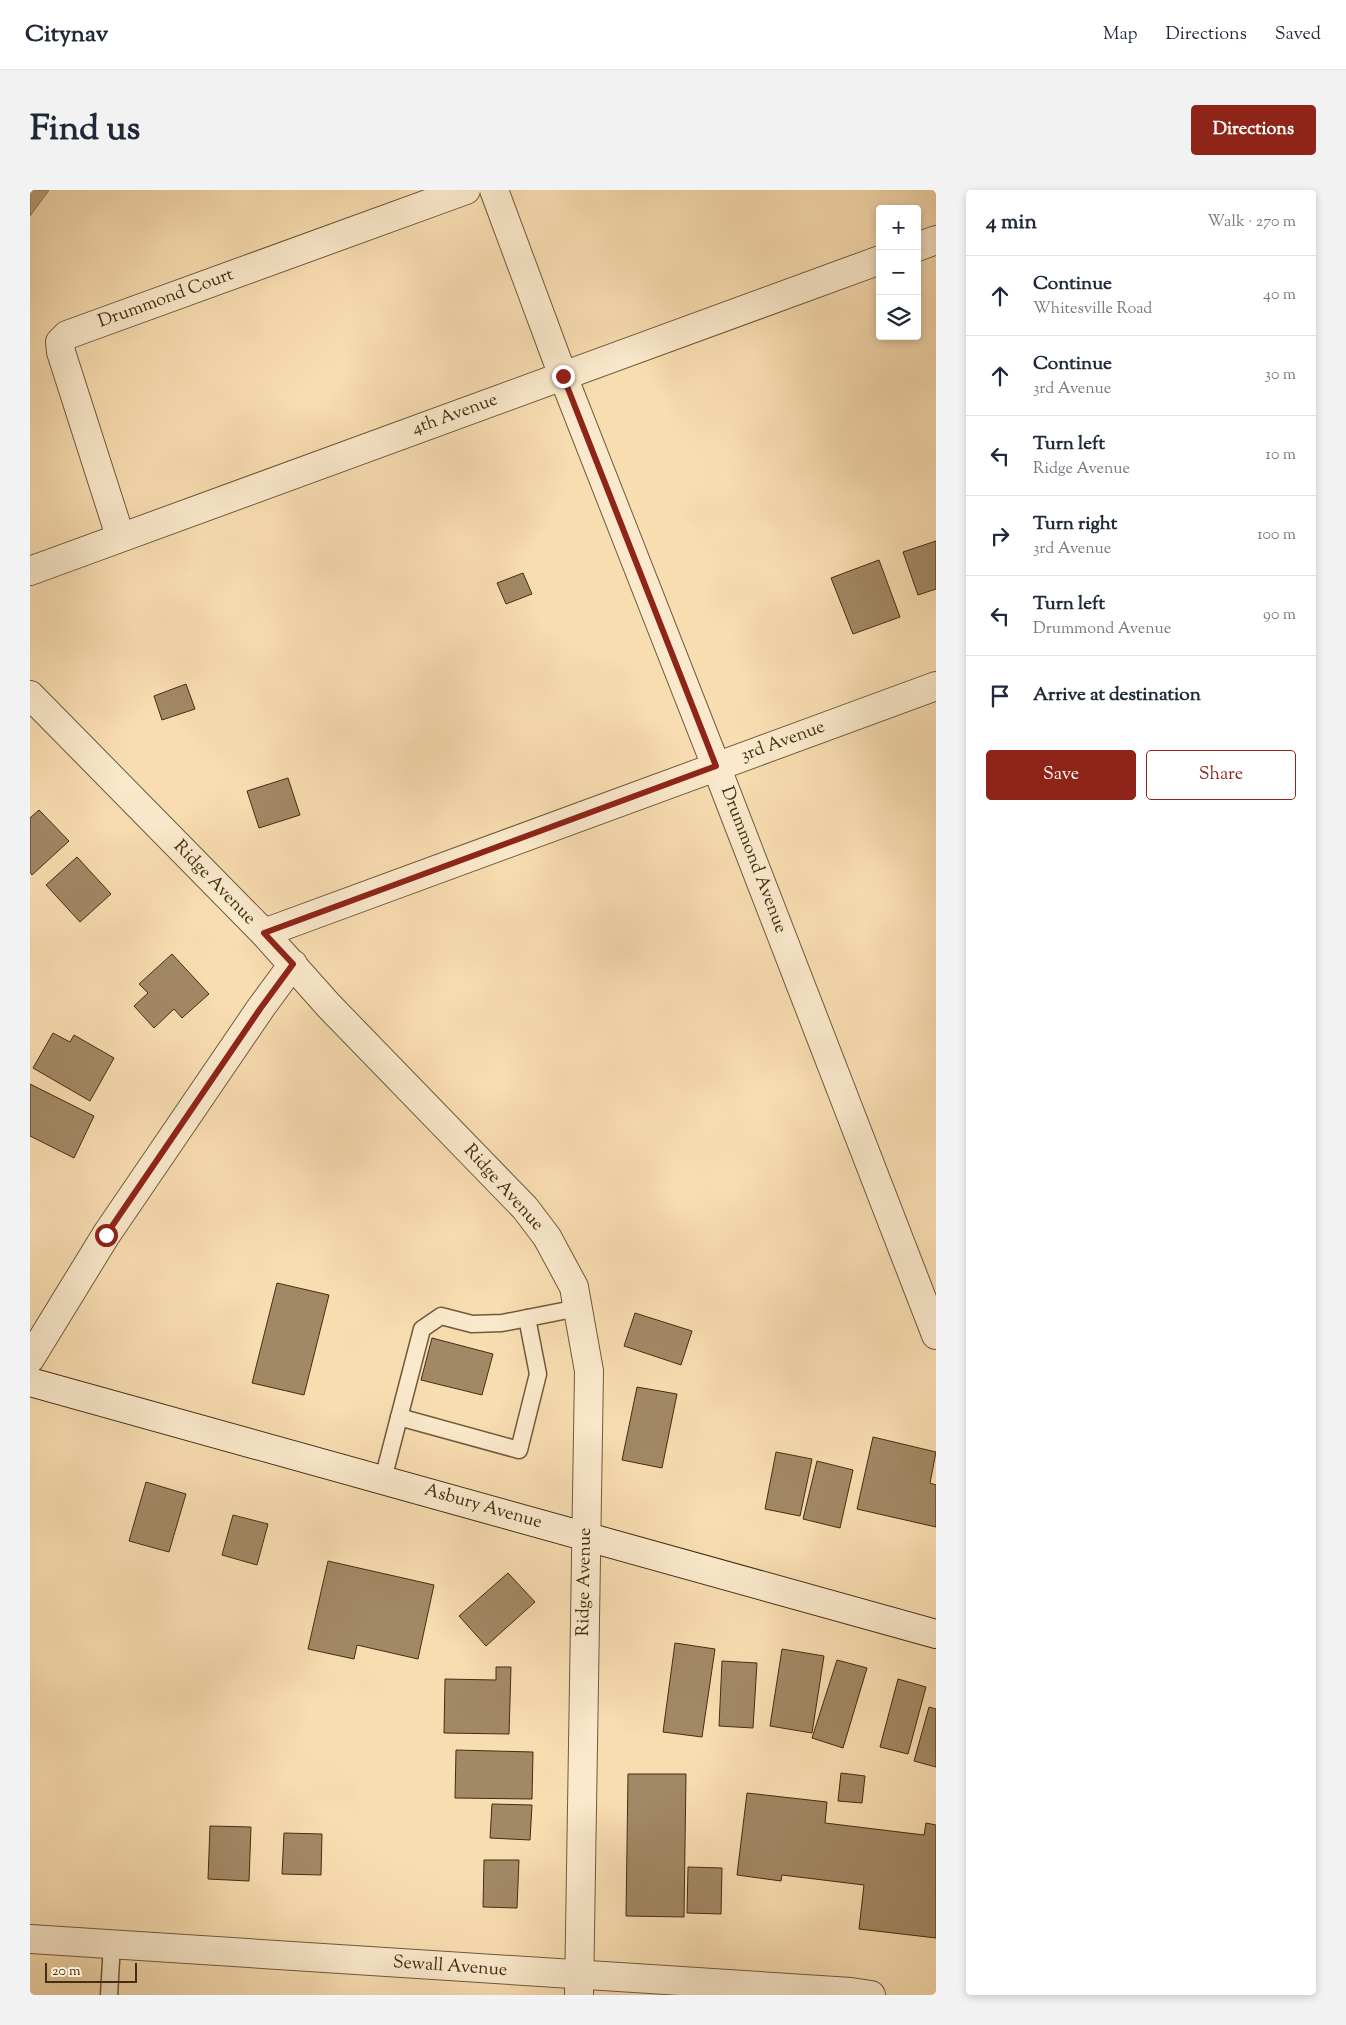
<!DOCTYPE html>
<meta charset="utf-8">
<style>
body{margin:0;font-family:"Sorts Mill Goudy",serif;background:#f2f2f3;color:#1f2937}
.controls{position:absolute;right:15px;top:15px;display:grid;overflow:hidden;border-radius:5px;box-shadow:0 2px 8px #0003}
.controls button{width:45px;height:45px;display:grid;place-items:center;padding:0;border:0;border-bottom:1px solid #e0e1e3;background:#fff;color:#1f2937;font:25px sans-serif}
.scale{position:absolute;left:15px;bottom:12px;width:92px;box-sizing:border-box;padding-left:5px;border:2px solid #442d12;border-top:0;font-size:14px;line-height:18px;white-space:nowrap;color:#442d12;-webkit-text-stroke:4px #fae9cc;paint-order:stroke}
.stop{position:absolute;width:15px;height:15px;margin:-11px;border:4px solid #8f2418;border-radius:50%;background:#fff}
.stop.end{background:#8f2418;border-color:#fff;box-shadow:0 1px 5px #0008}
.list{margin:0;padding:0;list-style:none}
h2{display:flex;justify-content:space-between;align-items:center;height:65px;margin:0;padding:0 20px;font-size:21px}
h2 small{font-size:16px;font-weight:400;color:#747a83}
.list li{display:grid;grid-template-columns:32px 1fr auto;gap:15px;align-items:center;box-sizing:border-box;height:80px;padding:0 20px;border-top:1px solid #e0e1e3}
.list b{display:block;font-size:19px;white-space:nowrap}
.list p{margin:0;font-size:16px;white-space:nowrap;color:#747a83}
.list em{font-size:16px;font-style:normal;color:#747a83}
.actions{display:flex;gap:10px;padding:15px 20px}
.actions a{flex:1;padding:11px 0;border:1px solid #8f2418;border-radius:5px;text-align:center;font-size:18px;color:#8f2418}
.actions .main{background:#8f2418;color:#fff}
.icon{flex:none;width:28px;height:28px;fill:none;stroke:currentColor;stroke-width:2;stroke-linecap:round;stroke-linejoin:round}
.map{position:relative;flex:none;width:906px;height:1805px;overflow:hidden;border-radius:5px}
header{display:flex;align-items:center;gap:30px;box-sizing:border-box;height:70px;padding:0 25px;background:#fff;border-bottom:1px solid #e0e1e3}
header strong{font-size:24px}
nav{display:flex;gap:28px;margin-inline-start:auto;font-size:18px}
.intro{display:flex;align-items:center;justify-content:space-between;box-sizing:border-box;height:120px;padding:0 30px}
h1{margin:0;font-size:35px}
.button{padding:12px 22px;border-radius:5px;background:#8f2418;color:#fff;font-size:18px;font-weight:700}
main{display:flex;gap:30px;padding:0 30px}
aside{flex:1;background:#fff;border-radius:5px;box-shadow:0 2px 8px #0003}
.map>svg:first-child{display:block}
.water{fill:#bba17b;stroke:#8b7351}
.building{fill:#a28965;stroke:#442d12}
.lines{fill:none;stroke-linecap:round;stroke-linejoin:round}
.service-casing{stroke:#71593a;stroke-width:19}
.minor-casing{stroke:#71593a;stroke-width:30}
.tertiary-casing{stroke:#71593a;stroke-width:30}
.secondary-casing{stroke:#442d12;stroke-width:30}
.service{stroke:#fae9cc;stroke-width:16}
.minor{stroke:#fae9cc;stroke-width:28}
.tertiary{stroke:#fae9cc;stroke-width:28}
.secondary{stroke:#fae9cc;stroke-width:28}
.route{stroke:#8f2418;stroke-width:6}
.labels{text-anchor:middle;dominant-baseline:central;stroke-width:4;stroke-linejoin:round;paint-order:stroke}
.street-label{font-size:18px;fill:#442d12;stroke:#fae9cc}
</style>
<header>
<strong>Citynav</strong>
<nav><a>Map</a><a>Directions</a><a>Saved</a></nav>
</header>
<div class="intro"><h1>Find us</h1><a class="button">Directions</a></div>
<main>
<div class="map">
<svg width="906" height="1805" viewBox="0 0 906 1805">
<rect width="100%" height="100%" fill="#f8ddb1"/>
<filter id="stains"><feTurbulence type="fractalNoise" baseFrequency=".004" numOctaves="4"/><feColorMatrix values="0 0 0 0 .2 0 0 0 0 .09 0 0 0 0 .02 0 0 0 .5 -.17"/></filter>
<radialGradient id="worn" r=".72"><stop offset=".6" stop-color="#630" stop-opacity="0"/><stop offset="1" stop-color="#630" stop-opacity=".3"/></radialGradient>
<path class="water" d="M0,0H19L0,26Z"/>
<g class="building">
<path d="M906,351V399L888,405L873,362Z"/>
<path d="M849,370L870,427L823,444L801,388Z"/>
<path d="M493,383L502,404L476,414L467,393Z"/>
<path d="M156,494L165,519L132,530L124,506Z"/>
<path d="M258,588L270,625L229,638L217,601Z"/>
<path d="M9,620L39,651L2,685L0,682V628Z"/>
<path d="M47,667L81,704L50,732L16,695Z"/>
<path d="M142,764L179,804L152,828L144,819L124,838L104,816L118,803L109,794Z"/>
<path d="M23,843L40,852L44,845L84,868L60,911L3,878Z"/>
<path d="M0,894L64,926L44,968L0,946Z"/>
<path d="M247,1093L299,1105L274,1205L222,1193Z"/>
<path d="M605,1123L662,1141L651,1175L594,1156Z"/>
<path d="M402,1148L463,1164L452,1205L391,1190Z"/>
<path d="M607,1197L647,1204L632,1278L592,1270Z"/>
<path d="M843,1247L906,1262L900,1293L906,1295V1337L827,1319Z"/>
<path d="M746,1262L782,1269L770,1326L735,1319Z"/>
<path d="M787,1271L823,1280L810,1338L773,1329Z"/>
<path d="M116,1292L156,1304L139,1362L99,1351Z"/>
<path d="M203,1325L238,1334L227,1375L192,1365Z"/>
<path d="M298,1371L404,1395L388,1469L327,1455L324,1469L278,1459Z"/>
<path d="M478,1383L505,1412L456,1456L429,1426Z"/>
<path d="M645,1453L685,1459L672,1547L633,1542Z"/>
<path d="M752,1459L794,1466L782,1543L740,1536Z"/>
<path d="M807,1470L837,1478L813,1558L782,1548Z"/>
<path d="M692,1471L727,1473L723,1538L689,1536Z"/>
<path d="M466,1477H481L479,1544L414,1543L415,1489L466,1490Z"/>
<path d="M868,1489L896,1497L878,1564L850,1557Z"/>
<path d="M899,1517L906,1519V1577L884,1571Z"/>
<path d="M426,1560L503,1562L502,1609L425,1608Z"/>
<path d="M811,1583L835,1586L832,1613L808,1611Z"/>
<path d="M598,1584H656L654,1727L596,1726Z"/>
<path d="M717,1603L797,1612L795,1633L894,1645L896,1633L906,1635V1748L829,1739L834,1695L752,1685L751,1691L707,1685Z"/>
<path d="M462,1614L502,1615L500,1650L460,1648Z"/>
<path d="M180,1636L221,1637L219,1691L178,1689Z"/>
<path d="M254,1643L292,1644L291,1685L252,1684Z"/>
<path d="M454,1670H489L487,1718L453,1717Z"/>
<path d="M658,1677L692,1678L691,1724L657,1723Z"/>
</g>
<g class="lines">
<g class="service-casing">
<g id="service">
<path d="M369,1227L489,1260L508,1184L497,1128"/>
<path d="M353,1289L392,1139L411,1126L442,1134L472,1133L548,1118"/>
<path d="M79,1805L82,1754"/>
</g>
</g>
<g class="minor-casing">
<g id="minor">
<path d="M464,0L533,186L686,576L906,1145"/>
<path d="M887,57L906,50"/>
<path d="M90,346L31,162L30,152L37,145L436,0"/>
<path d="M0,381L850,70"/>
<path d="M234,743L906,496"/>
<path d="M0,1169L76,1045L230,819L263,774"/>
<path d="M0,1749L821,1802L841,1805"/>
</g>
</g>
<g class="tertiary-casing">
<path id="tertiary" d="M0,505L234,743L299,816L495,1018L517,1047L544,1097L559,1181L549,1805"/>
</g>
<g class="secondary-casing">
<path id="secondary" d="M0,1192L906,1444"/>
</g>
<use href="#service" class="service"/>
<use href="#minor" class="minor"/>
<use href="#tertiary" class="tertiary"/>
<use href="#secondary" class="secondary"/>
</g>
<g class="lines">
<path class="route" d="M76,1045L230,819L263,774L234,743L686,576L533,186"/>
</g>
<g class="labels">
<g class="street-label">
<text transform="translate(136 109) rotate(-20)">Drummond Court</text>
<text transform="translate(425 225) rotate(-20)">4th Avenue</text>
<text transform="translate(753 552) rotate(-20)">3rd Avenue</text>
<text transform="translate(723 670) rotate(69)">Drummond Avenue</text>
<text transform="translate(184 693) rotate(46)">Ridge Avenue</text>
<text transform="translate(473 998) rotate(48)">Ridge Avenue</text>
<text transform="translate(453 1317) rotate(16)">Asbury Avenue</text>
<text transform="translate(555 1392) rotate(-89)">Ridge Avenue</text>
<text transform="translate(420 1777) rotate(4)">Sewall Avenue</text>
</g>
</g>
<rect width="100%" height="100%" filter="url(#stains)"/>
<rect width="100%" height="100%" fill="url(#worn)"/>
</svg>
<div class="controls">
<button>+</button>
<button>−</button>
<button><svg class="icon" aria-label="layers" viewBox="0 0 24 24"><path d="M12 4l9 5-9 5-9-5zM3 14l9 5 9-5"/></svg></button>
</div>
<div class="scale">20 m</div>
<div class="stop" style="left:76px;top:1045px"></div>
<div class="stop end" style="left:533px;top:186px"></div>
</div>
<aside>
<h2>4 min<small>Walk · 270 m</small></h2>
<ul class="list">
<li><svg class="icon" aria-label="ahead" viewBox="0 0 24 24"><path d="M12 20V5M6 11l6-6 6 6"/></svg><div><b>Continue</b><p>Whitesville Road</p></div><em>40 m</em></li>
<li><svg class="icon" aria-label="ahead" viewBox="0 0 24 24"><path d="M12 20V5M6 11l6-6 6 6"/></svg><div><b>Continue</b><p>3rd Avenue</p></div><em>30 m</em></li>
<li><svg class="icon" aria-label="left" viewBox="0 0 24 24"><path d="M17 20v-9H6M10 6l-5 5 5 5"/></svg><div><b>Turn left</b><p>Ridge Avenue</p></div><em>10 m</em></li>
<li><svg class="icon" aria-label="right" viewBox="0 0 24 24"><path d="M7 20v-9h11M14 6l5 5-5 5"/></svg><div><b>Turn right</b><p>3rd Avenue</p></div><em>100 m</em></li>
<li><svg class="icon" aria-label="left" viewBox="0 0 24 24"><path d="M17 20v-9H6M10 6l-5 5 5 5"/></svg><div><b>Turn left</b><p>Drummond Avenue</p></div><em>90 m</em></li>
<li><svg class="icon" aria-label="arrive" viewBox="0 0 24 24"><path d="M6 21V4h12l-3 4 3 4H6"/></svg><div><b>Arrive at destination</b></div></li>
</ul>
<div class="actions"><a class="main">Save</a><a>Share</a></div>
</aside>
</main>
